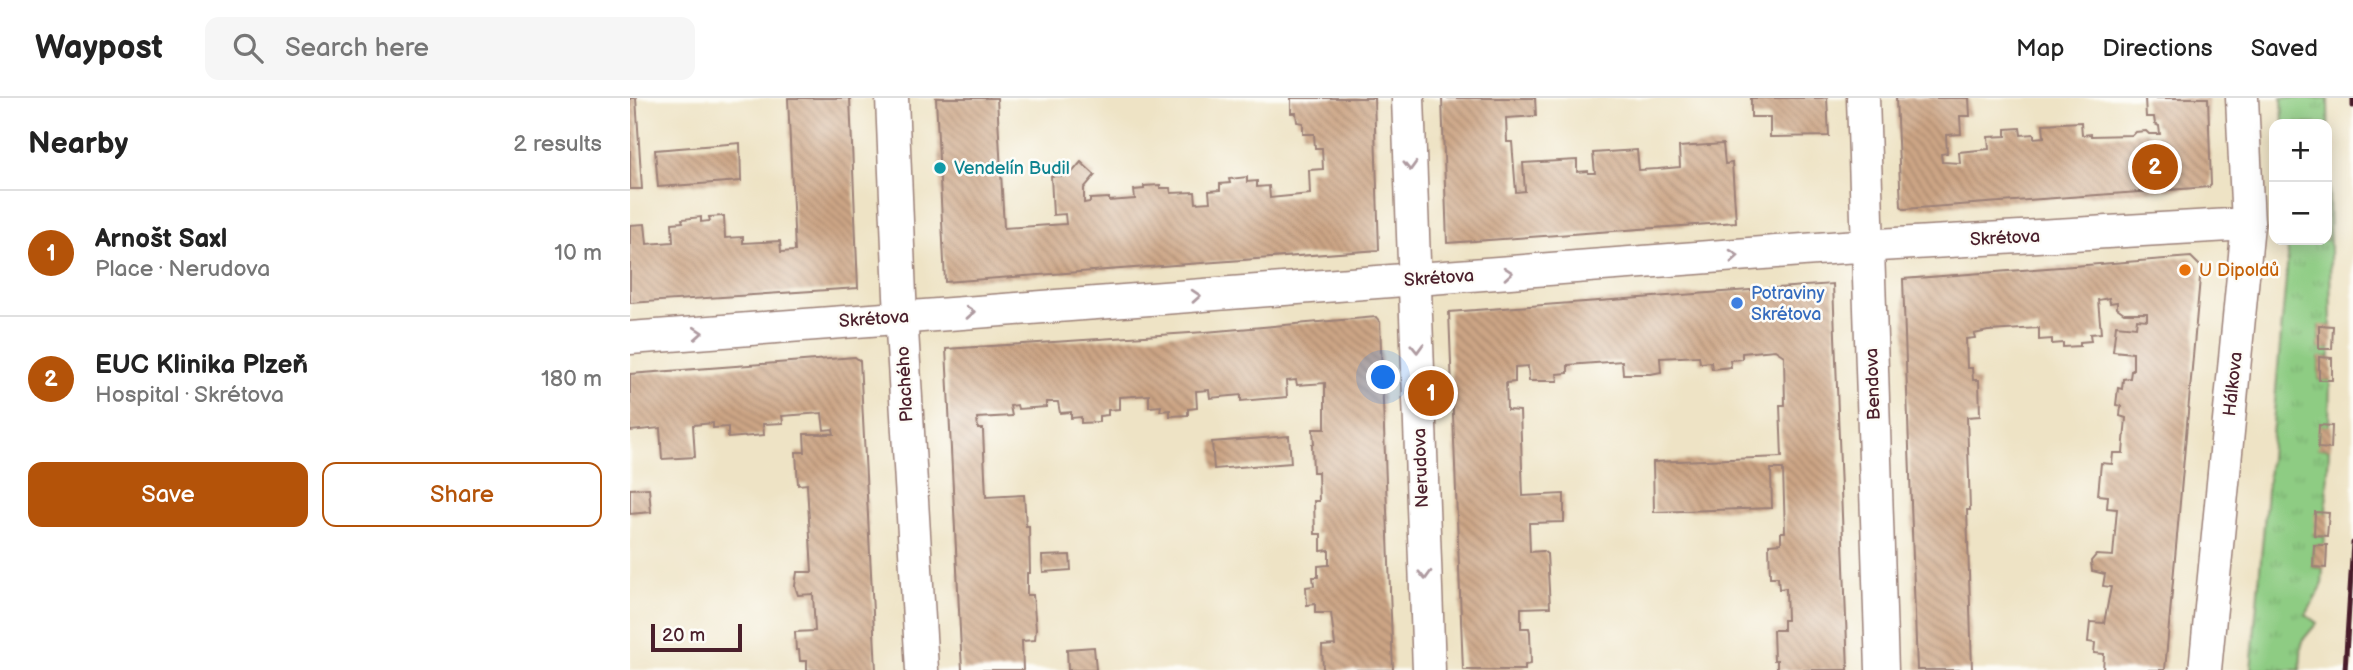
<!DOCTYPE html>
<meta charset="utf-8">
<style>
body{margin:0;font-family:"Balsamiq Sans",sans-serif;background:#f6f6f6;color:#222}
.controls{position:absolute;right:21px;top:21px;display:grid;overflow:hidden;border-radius:14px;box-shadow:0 4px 18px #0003}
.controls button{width:63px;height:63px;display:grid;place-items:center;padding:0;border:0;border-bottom:2px solid #e0e0e0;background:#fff;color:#222;font:35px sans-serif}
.scale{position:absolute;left:21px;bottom:18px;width:91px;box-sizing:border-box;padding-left:7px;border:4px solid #4a1f2b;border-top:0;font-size:19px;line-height:24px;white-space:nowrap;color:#4a1f2b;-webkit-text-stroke:5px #fdfcf7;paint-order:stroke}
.you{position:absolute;left:754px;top:280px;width:24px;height:24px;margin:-18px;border:5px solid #fff;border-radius:50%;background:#1a73e8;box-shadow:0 0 0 10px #1a73e833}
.badge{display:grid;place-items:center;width:46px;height:46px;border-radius:50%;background:#b45309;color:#fff;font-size:23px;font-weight:700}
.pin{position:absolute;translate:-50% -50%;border:4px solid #fff;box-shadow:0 2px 7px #0006}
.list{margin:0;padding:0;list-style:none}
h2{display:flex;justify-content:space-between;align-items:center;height:91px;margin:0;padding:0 28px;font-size:30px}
h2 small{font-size:23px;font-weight:400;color:#767676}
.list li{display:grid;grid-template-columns:46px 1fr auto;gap:21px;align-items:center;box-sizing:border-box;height:126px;padding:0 28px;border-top:2px solid #e0e0e0}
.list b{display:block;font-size:26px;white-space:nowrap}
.list p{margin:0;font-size:23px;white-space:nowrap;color:#767676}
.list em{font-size:23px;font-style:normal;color:#767676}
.actions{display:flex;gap:14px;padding:21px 28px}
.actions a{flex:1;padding:16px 0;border:2px solid #b45309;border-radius:14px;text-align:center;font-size:24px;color:#b45309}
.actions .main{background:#b45309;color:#fff}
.icon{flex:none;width:38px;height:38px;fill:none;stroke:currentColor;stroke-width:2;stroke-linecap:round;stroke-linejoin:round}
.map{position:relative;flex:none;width:1723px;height:572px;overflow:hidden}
header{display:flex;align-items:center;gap:42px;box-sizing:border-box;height:98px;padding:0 35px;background:#fff;border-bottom:2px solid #e0e0e0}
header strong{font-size:33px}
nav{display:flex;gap:38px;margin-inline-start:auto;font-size:24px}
.search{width:490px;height:63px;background:#f6f6f6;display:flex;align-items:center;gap:18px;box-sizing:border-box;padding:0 24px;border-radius:14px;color:#767676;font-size:26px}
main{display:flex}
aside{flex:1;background:#fff}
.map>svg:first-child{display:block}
.grass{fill:url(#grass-tufts);stroke:#6c7657;stroke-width:2}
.building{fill:url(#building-back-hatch)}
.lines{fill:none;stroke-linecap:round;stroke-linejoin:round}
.minor-casing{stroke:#9c8178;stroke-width:35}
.minor{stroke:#fff;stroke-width:32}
.rail{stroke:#4a1f2b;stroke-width:5}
.oneway{stroke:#ae9aa0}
.culture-dot{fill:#0f9aa8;stroke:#fdfcf7;stroke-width:2.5}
.food-dot{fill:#e8710a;stroke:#fdfcf7;stroke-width:2.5}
.shop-dot{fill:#3f7fe0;stroke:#fdfcf7;stroke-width:2.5}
.labels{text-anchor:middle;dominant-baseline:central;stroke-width:5;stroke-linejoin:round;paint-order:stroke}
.culture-label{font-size:18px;fill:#0d838f;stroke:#fdfcf7;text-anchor:start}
.street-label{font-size:18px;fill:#4a1f2b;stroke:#fdfcf7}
.food-label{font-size:18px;fill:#c56008;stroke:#fdfcf7;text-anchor:start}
.shop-label{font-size:18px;fill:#366cbe;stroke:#fdfcf7;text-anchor:start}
</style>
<header>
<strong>Waypost</strong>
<div class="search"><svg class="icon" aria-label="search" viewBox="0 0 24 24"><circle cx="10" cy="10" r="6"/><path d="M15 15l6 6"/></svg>Search here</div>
<nav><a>Map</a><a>Directions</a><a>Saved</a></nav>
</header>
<main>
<aside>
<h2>Nearby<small>2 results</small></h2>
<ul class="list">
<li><span class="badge">1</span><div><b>Arnošt Saxl</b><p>Place · Nerudova</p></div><em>10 m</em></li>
<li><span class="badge">2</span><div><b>EUC Klinika Plzeň</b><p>Hospital · Skrétova</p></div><em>180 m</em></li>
</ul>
<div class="actions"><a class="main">Save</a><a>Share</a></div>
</aside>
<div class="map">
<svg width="1723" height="572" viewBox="0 0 1723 572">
<defs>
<pattern id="grass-tufts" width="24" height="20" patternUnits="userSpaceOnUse" patternTransform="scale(1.75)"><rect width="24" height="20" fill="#8ecc83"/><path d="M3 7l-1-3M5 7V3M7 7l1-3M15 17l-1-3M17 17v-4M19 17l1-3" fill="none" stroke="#7caf71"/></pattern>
<pattern id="building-back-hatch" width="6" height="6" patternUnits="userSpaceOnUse" patternTransform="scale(1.75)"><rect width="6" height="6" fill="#cca585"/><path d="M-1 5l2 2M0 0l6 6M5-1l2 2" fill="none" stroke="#a8866d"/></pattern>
</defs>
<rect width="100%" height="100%" fill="#fdfcf7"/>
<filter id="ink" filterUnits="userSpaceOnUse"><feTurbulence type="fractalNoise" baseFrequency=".0143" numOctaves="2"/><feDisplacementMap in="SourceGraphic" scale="14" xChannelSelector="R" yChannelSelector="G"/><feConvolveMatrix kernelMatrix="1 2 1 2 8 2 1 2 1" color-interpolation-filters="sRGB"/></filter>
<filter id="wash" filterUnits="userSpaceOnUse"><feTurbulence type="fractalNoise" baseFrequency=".00686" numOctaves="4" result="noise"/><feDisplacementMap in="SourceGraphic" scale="28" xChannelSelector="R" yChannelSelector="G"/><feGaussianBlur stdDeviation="1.57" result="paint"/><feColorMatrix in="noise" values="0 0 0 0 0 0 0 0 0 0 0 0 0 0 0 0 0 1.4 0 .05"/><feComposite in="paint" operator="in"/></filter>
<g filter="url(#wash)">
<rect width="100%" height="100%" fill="#eee3c5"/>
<path class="grass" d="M1652,0H1698L1701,228H1689V250L1700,251V259L1689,260V282H1700L1699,328L1688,350L1699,351L1696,415L1684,437L1695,438L1694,447H1684L1683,469L1693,470L1692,488L1676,517L1687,525L1672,543L1670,572H1621L1658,157L1657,142H1697V26H1653Z"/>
<g id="blocks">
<g class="building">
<path d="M0,0H6L12,91H0Z"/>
<path d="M158,0H220L228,190L0,205V127L15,126L17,146L43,144L42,125L53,124L52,121L71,119V124L80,123L79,119L94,118L95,140L113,139V145L150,143L151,154L165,153Z"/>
<path d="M306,0H367L374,130L436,126L435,116L423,117L421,78L440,77L451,64L465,77L454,90V105L460,104V101L479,100V103L505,101L504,92L514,91V88L530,87V90H540L541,95L565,94L566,105L580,104L579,93L590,92V86L600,85L599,81L617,79V84L627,83V89L639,88L640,100L680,96L679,72L693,71L692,50H685L684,36H673V25L667,24L666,15H661V0H744L749,152L315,184Z"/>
<path d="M812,0H905L906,18L876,20L877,44H882L886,94L895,93L893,65L947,62V74L958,73V75H965L963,55L1007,52L1009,72L1028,71L1050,69L1049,49L1093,46L1095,66L1102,65L1106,124L817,145Z"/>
<path d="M1121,0H1197L1199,38L1140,39V19H1121Z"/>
<path d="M1266,0H1339L1340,18H1330L1331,36L1316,37L1317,55L1311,56L1312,64L1330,65L1329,54L1359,51L1358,39L1376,38V31L1390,30L1391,37L1404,36V40L1414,39L1413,26L1451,24L1452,37L1461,36V38L1502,37L1505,34L1516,33L1519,36H1530L1529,28L1525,26L1524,19H1516L1515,0H1578L1581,87L1579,89L1274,111L1271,108Z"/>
<path d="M110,45L111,83L28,89L25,52Z"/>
<path d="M1561,159L1571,169L1535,572H1473L1474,556L1464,555L1465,545L1458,544L1460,524L1474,525L1481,489L1473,488L1475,476L1462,473L1461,463L1466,457L1483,458L1487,411L1477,410L1478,398L1468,397L1471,365L1482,366L1483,355H1493L1496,320L1490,318L1491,308L1486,307L1488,290L1492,291L1493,281L1500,280L1501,273L1503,272V255L1483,253L1486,227L1506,229L1507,221L1517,222V215H1494L1487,210V204L1480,205L1479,200L1468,202L1471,235L1460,236L1461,243L1450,244V248L1433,249V245L1422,246V241L1409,242V230L1358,233L1344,236L1345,240L1336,241L1337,270H1342L1343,282H1349L1350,318L1337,319L1340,412H1337L1342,572H1287L1273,181Z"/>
<path d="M1203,186L1218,572H1147V562H1144L1143,532H1153V522H1157L1156,490L1149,491L1148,479H1140L1139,446L1151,445V434H1155L1153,371H1141L1142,410L1024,414L1023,364L1152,359L1150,307H1155L1154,258L1145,252L1112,255V261L1100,262L1101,269L1082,271L1081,264L1070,265L1069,258L1030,260L1031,274L1021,276H993L992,263L938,267V275L927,276L928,283H899L898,268L885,269V284L876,285L877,312L890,313L893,398L934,396V424L899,425L900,454L913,453L917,456L920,509L891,510V530H899L900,534L901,566L895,567V572H833L819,214Z"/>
<path d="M746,219L750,224L763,572H693L692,548L705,547L701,515H685V506L677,507L676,489L684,488L683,479H688V468L699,467V452L691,453V436H685L684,403H689L688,374H683L682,346H684L683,331H695V285L667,287L666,282L656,283L657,299L611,303V297L580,300L579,292L566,293L567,310L558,311V317L540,318V312L530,313L531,308L519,309V297L489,299V311L478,312V317L469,318V324L451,325V319L441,320V314L430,315L428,304H416V309L388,311L387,307L380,308L382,318L347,320L348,331H353V333L356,399L394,397L396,428H399L400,475H397V497H403L406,531L405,542L392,543L393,572H332L316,251L575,234Z"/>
<path d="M1689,227L1703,228L1702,251H1689Z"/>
<path d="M225,259L230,263L246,572H177V563H170L169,552H166L165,534L185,533L183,496L168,497L165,488L167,474H182L177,386L168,387L166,354H175L174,336H204L203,331L194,332L192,315L152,318L153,325L133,326L134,337L98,340V329L83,330V325L63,327L65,359L32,361L30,330L0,333V276Z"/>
<path d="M1689,259L1702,260V282H1689Z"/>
<path d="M1689,327L1702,328L1701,351L1688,350Z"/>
<path d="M659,338L661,365L584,371L582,344Z"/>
<path d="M19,390L21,414L0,416V391Z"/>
<path d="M1685,414L1699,415L1697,438L1684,437Z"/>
<path d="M1684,447H1697L1696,470L1683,469Z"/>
<path d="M440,457L441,472L413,474L412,458Z"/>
<path d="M464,549L466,572H438L437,551Z"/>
</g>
</g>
</g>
<g filter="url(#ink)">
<use href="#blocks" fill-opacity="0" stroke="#9c8178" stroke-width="2"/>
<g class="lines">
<g class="minor-casing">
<g id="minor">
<path d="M262,0L270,198L292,572"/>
<path d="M778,0L799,572"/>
<path d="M1233,0L1252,572"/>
<path d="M0,240L1213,149L1618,126"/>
<path d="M1575,572L1618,126L1612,0"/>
</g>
</g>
<use href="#minor" class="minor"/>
<g class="rail">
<path d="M1723,0V8"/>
<path d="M1715,572L1723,445"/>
</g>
</g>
<defs><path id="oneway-chevron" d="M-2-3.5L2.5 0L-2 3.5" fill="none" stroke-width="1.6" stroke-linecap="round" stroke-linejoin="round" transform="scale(1.75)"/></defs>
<g class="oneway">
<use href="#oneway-chevron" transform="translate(780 68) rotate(88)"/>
<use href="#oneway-chevron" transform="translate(1104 158) rotate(-4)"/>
<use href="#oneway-chevron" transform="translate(878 175) rotate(-4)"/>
<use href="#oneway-chevron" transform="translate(566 198) rotate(-4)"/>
<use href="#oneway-chevron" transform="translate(340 214) rotate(-4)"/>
<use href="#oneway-chevron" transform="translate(68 235) rotate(-4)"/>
<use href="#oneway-chevron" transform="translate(787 250) rotate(88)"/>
<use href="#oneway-chevron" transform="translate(795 477) rotate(88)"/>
</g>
</g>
<circle class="culture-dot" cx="310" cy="70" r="7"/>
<circle class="food-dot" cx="1555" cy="172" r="7"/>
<circle class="shop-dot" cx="1107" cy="205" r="7"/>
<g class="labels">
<g class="culture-label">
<text x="324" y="70">Vendelín Budil</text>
</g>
<g class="street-label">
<text transform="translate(1375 140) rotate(-3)">Skrétova</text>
<text transform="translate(809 180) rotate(-4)">Skrétova</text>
<text transform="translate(244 221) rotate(-4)">Skrétova</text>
<text transform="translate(275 286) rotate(-93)">Plachého</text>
<text transform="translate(1243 286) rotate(-92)">Bendova</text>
<text transform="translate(1603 286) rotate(-84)">Hálkova</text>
<text transform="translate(791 370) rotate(-92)">Nerudova</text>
</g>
<g class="food-label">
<text x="1569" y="172">U Dipoldů</text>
</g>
<g class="shop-label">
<text x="1121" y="195">Potraviny<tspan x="1121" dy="21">Skrétova</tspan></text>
</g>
</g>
</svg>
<div class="controls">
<button>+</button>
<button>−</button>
</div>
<div class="scale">20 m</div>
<div class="you"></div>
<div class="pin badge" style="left:801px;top:295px">1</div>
<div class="pin badge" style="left:1525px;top:69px">2</div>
</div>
</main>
